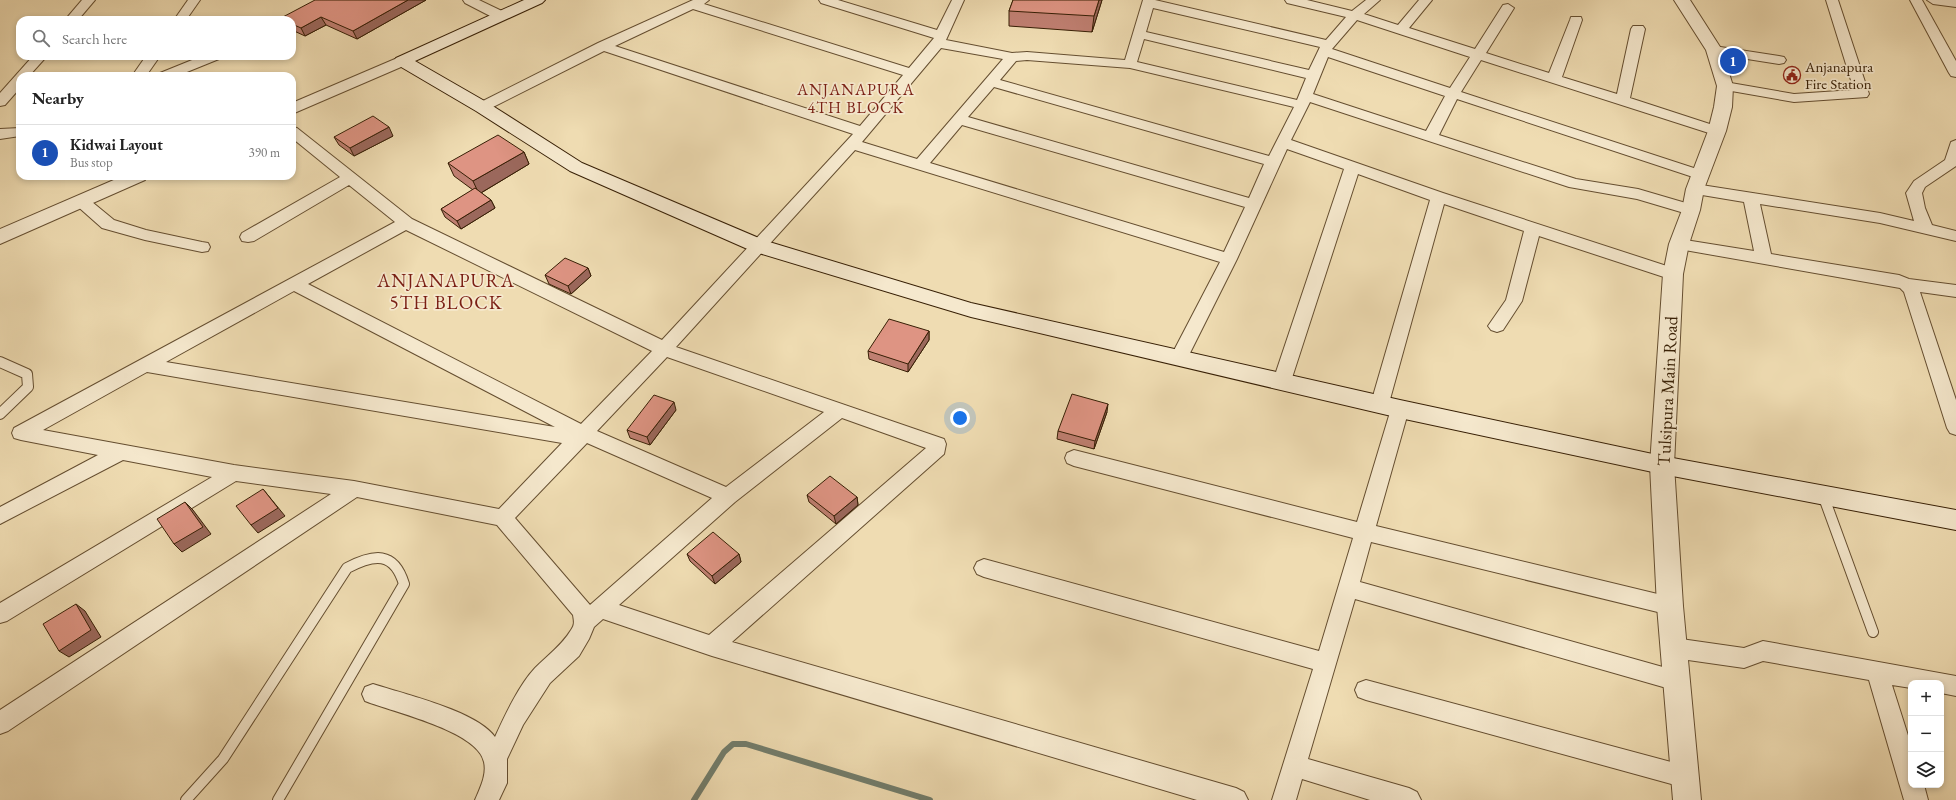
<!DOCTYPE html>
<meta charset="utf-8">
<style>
body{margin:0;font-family:"EB Garamond",serif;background:#f6f6f6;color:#222}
.controls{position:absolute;right:12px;bottom:12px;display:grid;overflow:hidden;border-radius:8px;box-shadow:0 2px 6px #0003}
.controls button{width:36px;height:36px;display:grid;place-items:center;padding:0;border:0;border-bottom:1px solid #e0e0e0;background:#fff;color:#222;font:20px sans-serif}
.you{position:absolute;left:960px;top:418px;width:14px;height:14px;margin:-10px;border:3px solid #fff;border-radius:50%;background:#1a73e8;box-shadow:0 0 0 6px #1a73e833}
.badge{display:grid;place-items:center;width:26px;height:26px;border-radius:50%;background:#1a73e8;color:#fff;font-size:13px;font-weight:700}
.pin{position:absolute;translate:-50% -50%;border:2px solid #fff;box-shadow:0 1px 4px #0006}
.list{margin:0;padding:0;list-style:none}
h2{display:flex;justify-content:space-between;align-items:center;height:52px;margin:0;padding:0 16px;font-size:17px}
h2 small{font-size:13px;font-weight:400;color:#767676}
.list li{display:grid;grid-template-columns:26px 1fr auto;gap:12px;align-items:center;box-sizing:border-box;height:56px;padding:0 16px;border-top:1px solid #e0e0e0}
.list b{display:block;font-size:15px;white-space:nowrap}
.list p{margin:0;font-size:13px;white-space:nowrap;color:#767676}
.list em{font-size:13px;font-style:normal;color:#767676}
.icon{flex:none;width:22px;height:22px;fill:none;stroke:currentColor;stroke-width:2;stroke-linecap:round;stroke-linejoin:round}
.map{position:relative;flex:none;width:1956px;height:800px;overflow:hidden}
.search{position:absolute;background:#fff;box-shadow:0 2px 6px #0003;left:16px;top:16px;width:280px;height:44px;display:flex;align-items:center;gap:10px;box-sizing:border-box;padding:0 14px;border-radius:12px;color:#767676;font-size:15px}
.panel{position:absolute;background:#fff;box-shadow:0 2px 6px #0003;left:16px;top:72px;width:280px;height:108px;border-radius:12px}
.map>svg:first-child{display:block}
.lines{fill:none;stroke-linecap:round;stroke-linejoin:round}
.stream{stroke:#727d6c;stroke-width:6}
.service-casing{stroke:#654e30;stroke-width:12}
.minor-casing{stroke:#654e30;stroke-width:2}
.tertiary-casing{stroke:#654e30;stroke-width:2}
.secondary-casing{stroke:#371f05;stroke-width:2}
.service{stroke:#f5e8cd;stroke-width:10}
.minor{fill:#f5e8cd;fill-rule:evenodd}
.tertiary{fill:#f5e8cd;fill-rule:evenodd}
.secondary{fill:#f5e8cd;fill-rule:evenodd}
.wall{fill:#bf7f71;stroke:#371f05}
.shaded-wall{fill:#9b685c;stroke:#371f05}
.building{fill:#de9483;stroke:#371f05}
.labels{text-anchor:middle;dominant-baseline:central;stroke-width:3.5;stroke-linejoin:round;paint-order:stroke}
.far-poi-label{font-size:15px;fill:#371f05;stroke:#f5e8cd;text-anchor:start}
.far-neighbourhood-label{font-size:16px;letter-spacing:1px;fill:#7a1f14;stroke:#f5e8cd}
.street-label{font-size:18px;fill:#371f05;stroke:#f5e8cd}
.neighbourhood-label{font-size:19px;letter-spacing:1px;fill:#7a1f14;stroke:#f5e8cd}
</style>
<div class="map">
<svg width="1956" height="800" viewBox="0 0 1956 800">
<rect width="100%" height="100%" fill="#efdcb2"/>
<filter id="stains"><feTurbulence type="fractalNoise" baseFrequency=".005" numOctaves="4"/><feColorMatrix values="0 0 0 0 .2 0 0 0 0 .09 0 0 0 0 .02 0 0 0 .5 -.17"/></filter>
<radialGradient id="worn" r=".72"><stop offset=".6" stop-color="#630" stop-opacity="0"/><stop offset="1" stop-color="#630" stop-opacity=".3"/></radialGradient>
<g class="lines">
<path class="stream" d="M694,800L724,752L733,744H746L930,800"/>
<g class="service-casing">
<g id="service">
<path d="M0,362L27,374L28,387L0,414"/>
<path d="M1823,495L1873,632"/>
<path d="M186,800L223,759L347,568C374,554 394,551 404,584L278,800"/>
</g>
</g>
<g class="minor-casing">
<g id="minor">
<path d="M82,0H95L78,20H65Z"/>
<path d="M188,0H200L186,20H174Z"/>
<path d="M463,0H479L506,13L507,16L506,19H496L465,3Z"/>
<path d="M693,0H709L704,4L909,68L934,38L821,3L819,0H838L937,30L952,0H964L946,40L1012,53L1027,52L1125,60L1143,0H1155L1326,40L1346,17L1287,3L1285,0H1307L1352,11L1366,0H1380L1364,14L1398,25L1419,0H1432L1409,28L1475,49L1503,5L1508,4L1514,8L1486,53L1549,73L1570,20L1571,17H1581L1582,20L1562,77L1617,94L1631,29L1633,26H1643L1645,29L1630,98L1722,128L1724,131L1722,134H1712L1481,60L1461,92L1706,172L1708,175L1706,178L1701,180L1696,178L1457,99L1439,135L1576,179L1638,189L1696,206L1699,210L1696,214L1691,215L1637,199L1569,187L1310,102L1291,140L1443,193L1679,270L1681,274L1679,278L1673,280L1539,236L1522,301L1503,330L1497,332L1491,330L1488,326L1506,300L1524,231L1444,204L1389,403L1386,408L1380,410L1374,408L1371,403L1430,200L1358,174L1291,381L1288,386L1282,388L1276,386L1273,381L1344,169L1287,149L1237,259L1185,363L1179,365L1173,363L1170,358L1220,262L855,150L676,347L944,439L946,444L944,454L732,642L1236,788L1244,792L1248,800H1197L712,656L603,619L594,627L589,639L579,656L550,683L523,725L507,759V783L499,800H475C480,788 487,775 484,762C478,731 393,712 365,701L362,694L365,687L373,684C404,694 477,711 495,737C505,715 519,685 535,668C548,655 562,645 571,630C575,625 574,621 573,615L497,525L357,497L8,731L0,734V710L331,494L236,481L7,621L0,623V603L212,477L123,460L0,524V507L98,455L21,440L14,438L12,433L14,428L395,222L349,185L254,241L248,242L242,241L240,237L242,233L340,177L292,138V127L297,128L412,219L662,340L853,134L604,51L487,110H477L475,107L477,104L598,43ZM1153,8L1320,47L1309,70L1146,32ZM693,9L903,75L860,126L615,46ZM1357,20L1470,57L1450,88L1332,49ZM1144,39L1306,78L1297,100L1137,62ZM941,48L1003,59L917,159L862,142ZM1328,57L1445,96L1426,131L1313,94ZM1027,60L1130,68L1294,107L1269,156L1000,80L1016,61ZM994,87L1264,164L1249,198L968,117ZM962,125L1245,207L1224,252L930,163ZM406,230L652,351L581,424L308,284ZM294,291L555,427L166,362ZM667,357L824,412L726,487L597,431ZM147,372L562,443L499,509L354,481L234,465L43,430ZM842,418L926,448L709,635L619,605L735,502ZM587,443L712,498L590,605L515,518Z"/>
<path d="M1826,0H1838L1869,94L1867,97L1794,102L1720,89L1718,86L1720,83L1725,82L1794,94L1854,90Z"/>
<path d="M1910,0H1922L1956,61V77L1951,76L1949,73Z"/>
<path d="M1927,0H1956V7L1933,4Z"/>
<path d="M1714,46L1779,56L1784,57L1786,60L1784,63L1779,64L1709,53L1707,50L1709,47Z"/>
<path d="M33,56H47L29,76H20V88L5,105L0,106V93Z"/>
<path d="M146,56H160L146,76H132Z"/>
<path d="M202,56H221L219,59L177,76H158L160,73Z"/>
<path d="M20,128V136L0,139V129Z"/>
<path d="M1956,140V166L1925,187L1922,193L1925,208L1932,225L1956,231V241L1880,223L1760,204L1771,254L1899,275L1909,279L1956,285V297L1920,292L1956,400V435L1950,433L1947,428L1904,292L1900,288L1679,249L1673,248L1671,244L1673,240L1679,239L1754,251L1744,202L1690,193L1687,189L1690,185L1695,184L1880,213L1914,221L1906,193L1914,181L1945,160L1951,142Z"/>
<path d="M81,196L86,197L114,220L146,230L202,242L208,243L210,247L208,251L202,252L145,240L102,228L76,205L73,201L76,197Z"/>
<path d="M1400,402L1406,404L1409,409L1376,526L1670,597L1677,599L1680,606L1677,613L1670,615L1371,542L1360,582L1677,671L1685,674L1688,681L1685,688L1677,691L1355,599L1308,759L1409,788L1417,792L1421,800H1370L1302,779L1296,800H1272L1313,669L984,577L977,574L974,568L977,562L984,559L1319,651L1353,538L1074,466L1067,463L1065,458L1067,453L1074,450L1357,522L1391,409L1394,404Z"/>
<path d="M1674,638L1744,648L1763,641L1956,676V696L1941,693V683H1911V688L1892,685L1911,745V785H1924L1928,800H1904L1869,680L1763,661L1744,668L1674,658L1666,655L1663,648L1666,641Z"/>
<path d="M1366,680L1686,766L1694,769L1698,777L1694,785L1686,788L1366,700L1358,697L1355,690L1358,683Z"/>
</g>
</g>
<g class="tertiary-casing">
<g id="tertiary">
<path d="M1674,0H1690L1722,50L1733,86L1732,107L1726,131L1704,189L1700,210L1689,244L1683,274L1674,465L1683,606L1701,800H1673L1657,606L1650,465L1663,274L1669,244L1682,210L1686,189L1708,131L1714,107L1717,86L1706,50Z"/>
<path d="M402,56L408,58L410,61L408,64L292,114V103Z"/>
<path d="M123,176H148L145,180L0,244V229Z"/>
</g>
</g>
<g class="secondary-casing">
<path id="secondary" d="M524,0H545L542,3L415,61L488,103L582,163L766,241L971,303L1400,400L1662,456L1956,510V530L1662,474L1400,418L971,317L752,251L570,171L476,111L396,64L394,61L396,58Z"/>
</g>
<use href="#service" class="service"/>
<use href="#minor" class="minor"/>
<use href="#tertiary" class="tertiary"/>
<use href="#secondary" class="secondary"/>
</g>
<g class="wall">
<path d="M426,0L357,39L326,25L305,36L292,30V20H282L281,18Z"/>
<path d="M1013,0H1102L1092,32L1009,26V11Z"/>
<path d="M393,136L354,156L339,145L334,137Z"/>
<path d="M524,152L529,164L481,193L491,200L495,208L461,229L445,217L441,209L473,190L454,176L448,163Z"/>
<path d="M588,268L591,276L571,294L549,284L545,275Z"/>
<path d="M929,331V340L908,372L869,359L868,351Z"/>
<path d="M676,410L650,445L630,438L627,430Z"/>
<path d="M1107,412L1094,449L1057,439L1058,431Z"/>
<path d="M807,495L857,497L858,505L836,524L809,502Z"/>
<path d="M687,554H739L741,562L715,584L690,561Z"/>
</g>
<g class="shaded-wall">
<path d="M408,0H426L357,39L353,31Z"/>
<path d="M1099,0H1102L1092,32L1094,16Z"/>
<path d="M321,17L326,25L305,36L301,28Z"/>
<path d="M389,127L393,136L354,156L350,148Z"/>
<path d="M524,152L529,164L479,194L473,181Z"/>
<path d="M491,200L495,208L461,229L457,221Z"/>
<path d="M588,268L591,276L571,294L568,286Z"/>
<path d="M929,331V340L908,372V364Z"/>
<path d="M674,402L676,410L650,445L647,437Z"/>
<path d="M1108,404L1107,412L1094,449L1095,441Z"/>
<path d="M263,489L285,516L258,533L251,525Z"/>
<path d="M857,497L858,505L836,524L834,516Z"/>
<path d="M185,502L193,510L211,534L182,552L174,544Z"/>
<path d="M739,554L741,562L715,584L712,576Z"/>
<path d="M76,604L85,611L101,637L69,657L59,651Z"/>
</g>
<g class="building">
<path d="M315,0H408L353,31L321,17L301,28L292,24V20H284L281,18Z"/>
<path d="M1013,0H1099L1094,16L1009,11Z"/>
<path d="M373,116L389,127L350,148L334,137Z"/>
<path d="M498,135L524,152L473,181L448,163Z"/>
<path d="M475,188L491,200L457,221L441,209Z"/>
<path d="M565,258L588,268L568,286L545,275Z"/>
<path d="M889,319L929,331L908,364L868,351Z"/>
<path d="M1072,394L1108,404L1095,441L1058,431Z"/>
<path d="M654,395L674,402L647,437L627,430Z"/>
<path d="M830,476L857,497L834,516L807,495Z"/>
<path d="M263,489L278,508L251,525L236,506Z"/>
<path d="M185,502L203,527L174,544L157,519Z"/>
<path d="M713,532L739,554L712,576L687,554Z"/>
<path d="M76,604L91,630L59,651L43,624Z"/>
</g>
<defs>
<g id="civic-ring" transform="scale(0.9)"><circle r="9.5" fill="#f5e8cd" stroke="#8f2418" stroke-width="1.5"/><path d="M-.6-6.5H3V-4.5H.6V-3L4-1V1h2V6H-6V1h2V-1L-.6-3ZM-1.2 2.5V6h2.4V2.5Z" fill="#8f2418"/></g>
</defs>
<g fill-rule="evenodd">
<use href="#civic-ring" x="1792" y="75"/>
</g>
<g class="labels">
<g class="far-poi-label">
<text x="1805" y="66">Anjanapura<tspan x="1805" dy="17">Fire Station</tspan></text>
</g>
<g class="far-neighbourhood-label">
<text x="856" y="89">ANJANAPURA<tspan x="856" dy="18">4TH BLOCK</tspan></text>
</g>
<g class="street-label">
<text transform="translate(1667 391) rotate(-87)">Tulsipura Main Road</text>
</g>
<g class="neighbourhood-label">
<text x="446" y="280">ANJANAPURA<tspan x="446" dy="22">5TH BLOCK</tspan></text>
</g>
</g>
<rect width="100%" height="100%" filter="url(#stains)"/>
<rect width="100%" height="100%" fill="url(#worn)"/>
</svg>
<div class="controls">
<button>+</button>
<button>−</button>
<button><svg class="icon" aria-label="layers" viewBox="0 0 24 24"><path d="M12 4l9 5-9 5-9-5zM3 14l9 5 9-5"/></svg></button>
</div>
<div class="you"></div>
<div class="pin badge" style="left:1733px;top:61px;background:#1a4fb4">1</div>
<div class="search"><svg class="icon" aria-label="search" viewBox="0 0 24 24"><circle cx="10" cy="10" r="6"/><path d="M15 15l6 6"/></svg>Search here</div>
<section class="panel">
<h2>Nearby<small></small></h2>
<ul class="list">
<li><span class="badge" style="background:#1a4fb4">1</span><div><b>Kidwai Layout</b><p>Bus stop</p></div><em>390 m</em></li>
</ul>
</section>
</div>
